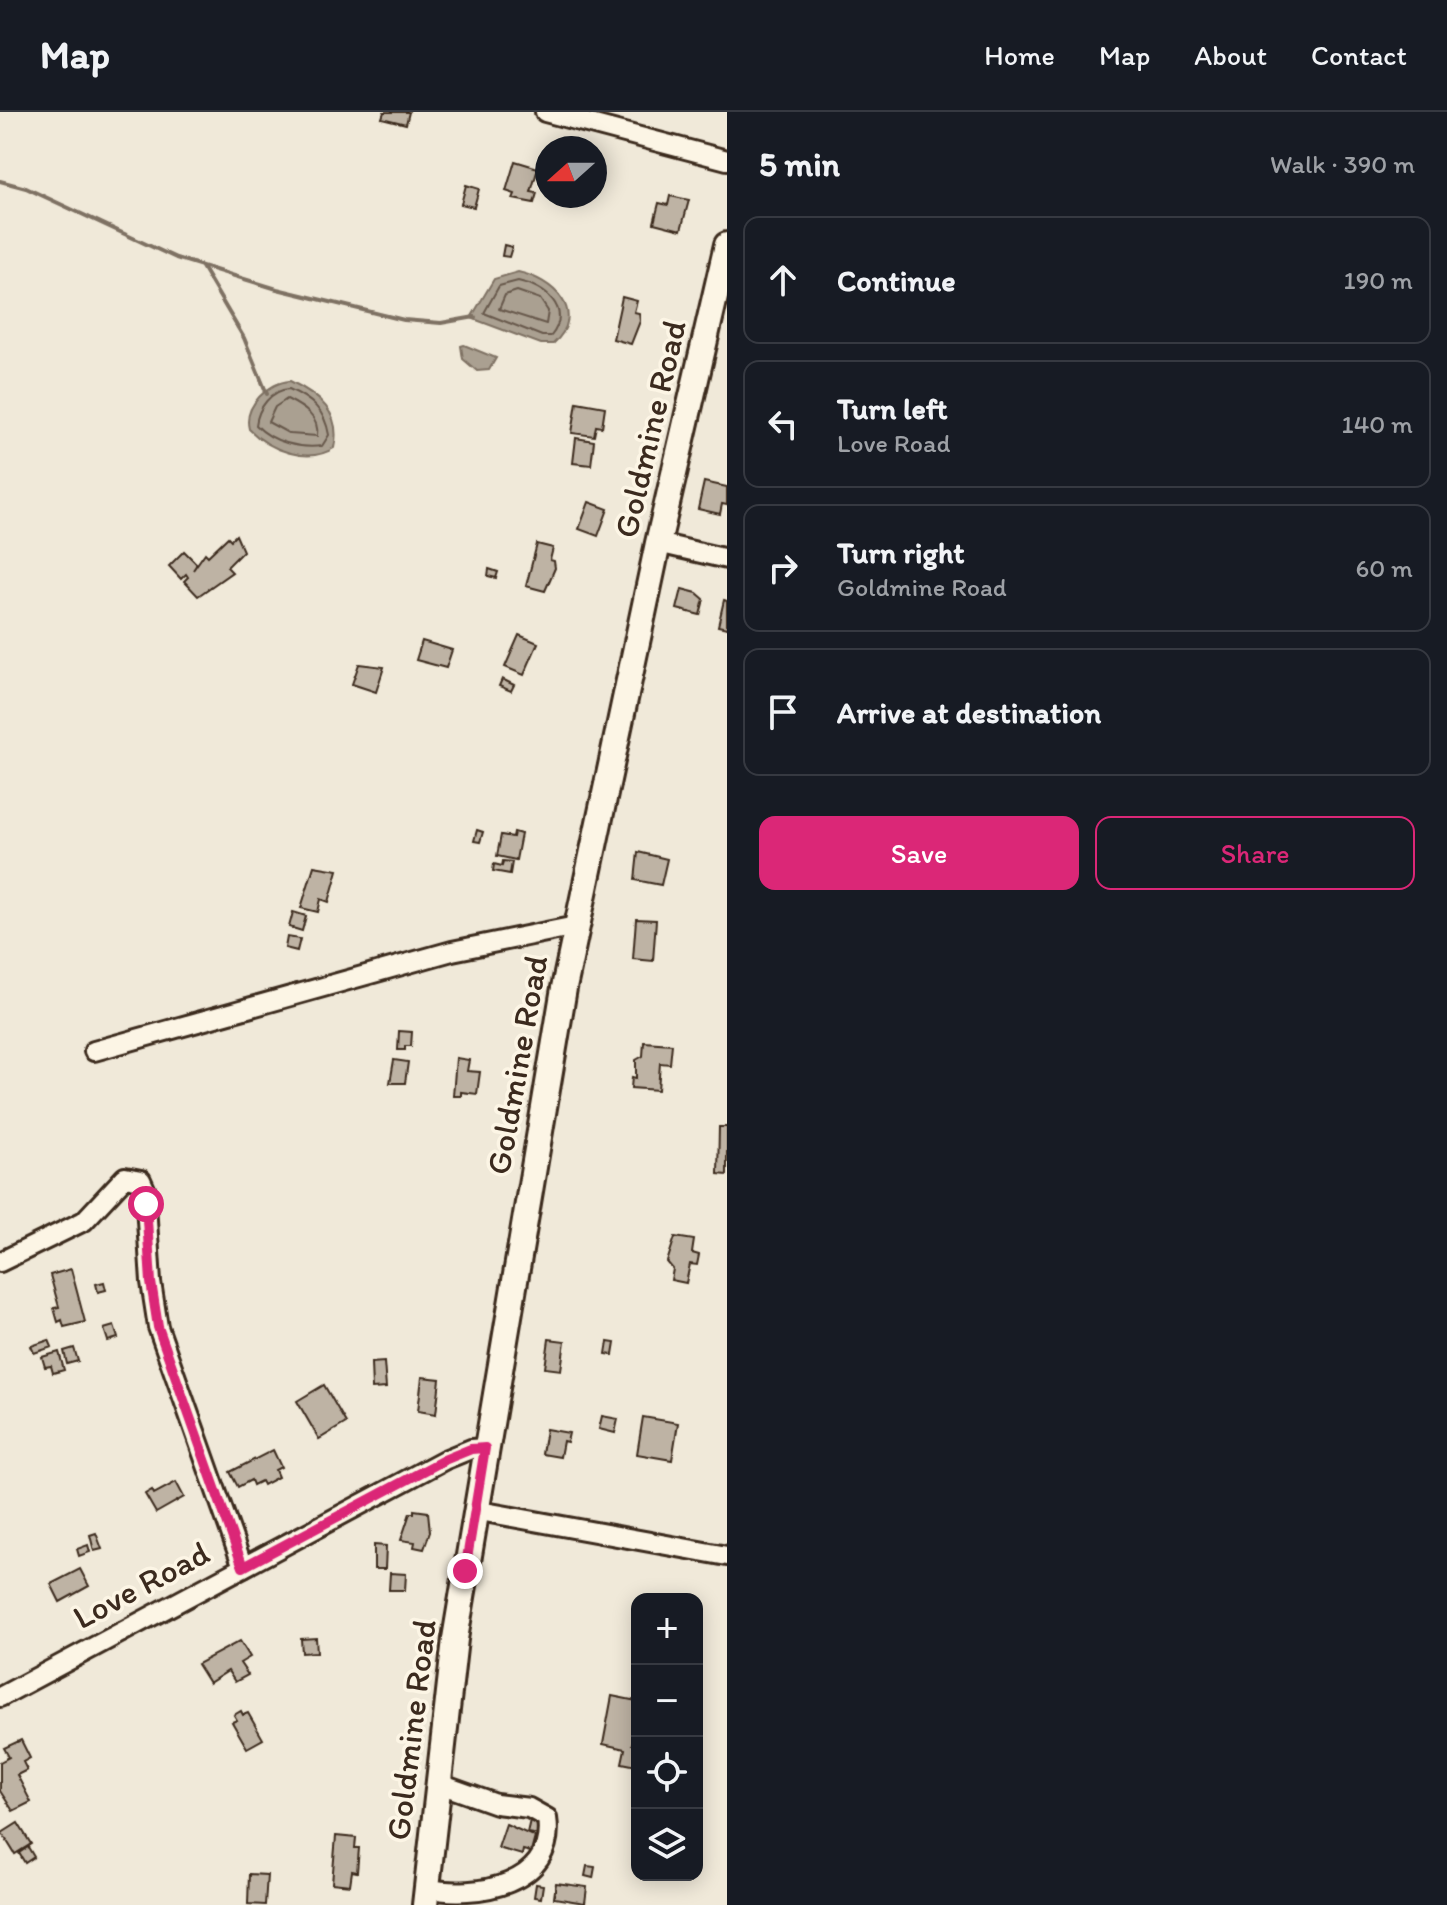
<!DOCTYPE html>
<meta charset="utf-8">
<style>
body{margin:0;font-family:Itim,sans-serif;background:#20242c;color:#f1f3f6}
.controls{position:absolute;right:24px;bottom:24px;display:grid;overflow:hidden;border-radius:16px;box-shadow:0 4px 20px #0003}
.controls button{width:72px;height:72px;display:grid;place-items:center;padding:0;border:0;border-bottom:2px solid #363941;background:#171b24;color:#f1f3f6;font:40px sans-serif}
.compass{position:absolute;left:535px;top:24px;width:72px;height:72px;border-radius:50%;background:#171b24;box-shadow:0 4px 20px #0003;rotate:249deg}
.stop{position:absolute;width:24px;height:24px;margin:-18px;border:6px solid #db2777;border-radius:50%;background:#fff}
.stop.end{background:#db2777;border-color:#fff;box-shadow:0 2px 8px #0008}
.list{margin:0;padding:0;list-style:none}
h2{display:flex;justify-content:space-between;align-items:center;height:104px;margin:0;padding:0 32px;font-size:34px}
h2 small{font-size:26px;font-weight:400;color:#9ea1a6}
.list li{display:grid;grid-template-columns:52px 1fr auto;gap:24px;align-items:center;box-sizing:border-box;height:128px;margin:0 16px 16px;padding:0 16px;border:2px solid #363941;border-radius:16px}
.list b{display:block;font-size:30px;white-space:nowrap}
.list p{margin:0;font-size:26px;white-space:nowrap;color:#9ea1a6}
.list em{font-size:26px;font-style:normal;color:#9ea1a6}
.actions{display:flex;gap:16px;padding:24px 32px}
.actions a{flex:1;padding:18px 0;border:2px solid #db2777;border-radius:16px;text-align:center;font-size:28px;color:#db2777}
.actions .main{background:#db2777;color:#fff}
.icon{flex:none;width:44px;height:44px;fill:none;stroke:currentColor;stroke-width:2;stroke-linecap:round;stroke-linejoin:round}
.map{position:relative;flex:none;width:727px;height:1793px;overflow:hidden}
header{display:flex;align-items:center;gap:48px;box-sizing:border-box;height:112px;padding:0 40px;background:#171b24;border-bottom:2px solid #363941}
header strong{font-size:38px}
nav{display:flex;gap:44px;margin-inline-start:auto;font-size:28px}
main{display:flex}
aside{flex:1;background:#171b24}
.map>svg:first-child{display:block}
.water{fill:#aaa091;stroke:#7e7163;stroke-width:2}
.lines{fill:none;stroke-linecap:round;stroke-linejoin:round}
.shore{stroke:#67594c;stroke-width:2}
.stream{stroke:#7e7163;stroke-width:4}
.building{fill:#beb3a4;stroke:#3b2a1e;stroke-width:2}
.minor-casing{stroke:#3b2a1e;stroke-width:24}
.major-casing{stroke:#3b2a1e;stroke-width:30}
.minor{stroke:#fcf5e5;stroke-width:18}
.major{stroke:#fcf5e5;stroke-width:24}
.route{stroke:#db2777;stroke-width:10}
.labels{text-anchor:middle;dominant-baseline:central;stroke-width:7;stroke-linejoin:round;paint-order:stroke}
.street-label{font-size:34px;fill:#3b2a1e;stroke:#fcf5e5}
</style>
<header>
<strong>Map</strong>
<nav><a>Home</a><a>Map</a><a>About</a><a>Contact</a></nav>
</header>
<main>
<div class="map">
<svg width="727" height="1793" viewBox="0 0 727 1793">
<rect width="100%" height="100%" fill="#f0e9d9"/>
<filter id="ink" filterUnits="userSpaceOnUse"><feTurbulence type="fractalNoise" baseFrequency=".0125" numOctaves="2"/><feDisplacementMap in="SourceGraphic" scale="16" xChannelSelector="R" yChannelSelector="G"/><feConvolveMatrix kernelMatrix="1 2 1 2 8 2 1 2 1" color-interpolation-filters="sRGB"/></filter>
<g filter="url(#ink)">
<g class="water">
<path d="M518,160C552,167 589,200 553,232H541L471,206L494,167Z"/>
<path d="M464,233L496,246L489,258L477,259L463,247L461,234Z"/>
<path d="M290,269C319,283 342,301 334,336C308,353 269,338 249,317C243,294 269,270 290,269Z"/>
</g>
<g class="lines">
<g class="shore">
<path d="M518,169C544,174 573,196 551,224H542L484,201L499,174Z"/>
<path d="M517,179L540,187L548,199L546,212L499,197L505,183Z"/>
<path d="M289,277C311,287 325,298 329,323L322,334C299,337 272,330 256,313C258,296 271,278 289,277Z"/>
<path d="M287,287C303,295 320,305 317,324L290,322L268,310L275,295Z"/>
</g>
<g class="stream">
<path d="M0,69L26,76L176,146L277,177L404,208L441,211L475,205"/>
<path d="M202,155L244,226L267,282"/>
</g>
</g>
<g class="building">
<path d="M384,0H409L406,12L382,6Z"/>
<path d="M515,49L538,56L531,80L537,81L534,91L513,87L515,82L506,79Z"/>
<path d="M466,73L479,77L474,95L461,92Z"/>
<path d="M670,84L689,88L681,118L654,111L659,91L668,93Z"/>
<path d="M504,133L512,135L509,145L502,144Z"/>
<path d="M622,185L637,189L634,200L639,201L640,209L631,232L613,227Z"/>
<path d="M577,290L605,295L602,315L596,314L594,324L572,321Z"/>
<path d="M576,326L594,329L591,353L573,351Z"/>
<path d="M704,370L727,375V393L722,392L720,402L698,397Z"/>
<path d="M589,390L608,397L598,424L579,417Z"/>
<path d="M236,423L243,439L227,455L232,460L198,484L184,469L188,465L186,462L181,467L169,454L184,439L197,452L193,458L205,441L208,444L228,425L231,428Z"/>
<path d="M537,432L553,436L550,448L554,449L555,456L545,479L526,474Z"/>
<path d="M489,457L498,460L496,466L488,464Z"/>
<path d="M682,477L697,481L704,487L700,503L677,497Z"/>
<path d="M724,488L727,489V516L718,514Z"/>
<path d="M519,523L538,531L524,563L505,555Z"/>
<path d="M422,529L452,538L446,556L416,548Z"/>
<path d="M359,552L384,555L376,580L352,572Z"/>
<path d="M502,567L514,573L511,579L499,574Z"/>
<path d="M477,718L483,720L480,730L474,729Z"/>
<path d="M514,720L521,722L516,748L497,744L501,723L513,725Z"/>
<path d="M638,740L667,747L661,773L635,768Z"/>
<path d="M503,749L512,750L510,762L493,759L494,752L502,754Z"/>
<path d="M314,754L338,758L329,790L321,787L318,800L301,796Z"/>
<path d="M293,800L306,804L302,819L289,815Z"/>
<path d="M636,807L656,808L653,849L633,847Z"/>
<path d="M287,825L300,827L297,839L285,836Z"/>
<path d="M399,919L412,920L411,934H405V938H398Z"/>
<path d="M644,930L672,932L670,952L660,951L658,978L631,976L632,965L636,966V948L643,944Z"/>
<path d="M456,946L469,948L467,959L480,960L477,982L461,980V984H453Z"/>
<path d="M394,948L408,950L405,971H390Z"/>
<path d="M719,1015H727V1063L718,1062Z"/>
<path d="M675,1125L694,1128L692,1141L699,1143L697,1153L690,1152L686,1171L671,1168L673,1157L667,1150Z"/>
<path d="M71,1157L85,1210L64,1215L62,1208L58,1210L54,1196L59,1195L50,1163Z"/>
<path d="M104,1170L106,1178L98,1180L96,1172Z"/>
<path d="M114,1214L118,1226L108,1229L104,1217Z"/>
<path d="M549,1227L565,1229L561,1258L545,1256Z"/>
<path d="M49,1228L52,1235L34,1241L31,1234Z"/>
<path d="M608,1230L615,1231L613,1243L606,1242Z"/>
<path d="M74,1236L78,1249L67,1252L64,1239Z"/>
<path d="M59,1240L64,1258L53,1261L51,1254L45,1255L42,1245Z"/>
<path d="M384,1250L386,1276L372,1277L371,1251Z"/>
<path d="M422,1265L440,1267L436,1302L418,1299Z"/>
<path d="M324,1273L346,1311L319,1327L297,1289Z"/>
<path d="M602,1304L618,1307L615,1321L599,1317Z"/>
<path d="M643,1305L678,1311L672,1348L637,1342Z"/>
<path d="M546,1317L569,1321L567,1330L563,1329L560,1345L542,1342Z"/>
<path d="M273,1338L281,1355L275,1358L278,1365L263,1373L261,1369L253,1373L251,1368L238,1375L230,1360Z"/>
<path d="M176,1370L184,1385L156,1401L145,1382L152,1378L154,1382Z"/>
<path d="M414,1398L428,1400L430,1420L424,1437L414,1435L415,1430L401,1428L410,1401H414Z"/>
<path d="M96,1421L102,1437L94,1439L90,1423Z"/>
<path d="M88,1433L90,1440L79,1444L77,1437Z"/>
<path d="M374,1433L386,1434L385,1457H374Z"/>
<path d="M80,1457L89,1474L60,1490L51,1472Z"/>
<path d="M390,1461L406,1462L405,1478H389Z"/>
<path d="M316,1526L317,1540L302,1541L301,1527Z"/>
<path d="M240,1529L250,1545L240,1551L248,1563L235,1570L228,1559L209,1571L197,1552Z"/>
<path d="M612,1584L637,1589V1618L632,1632L637,1633V1654L622,1651L625,1637L603,1632Z"/>
<path d="M241,1599L243,1603L248,1601L263,1627L247,1636L232,1610L237,1608L234,1603Z"/>
<path d="M21,1628L30,1646L23,1650L27,1658L17,1663L31,1690L13,1699L0,1679V1650L9,1645L4,1636Z"/>
<path d="M530,1708L542,1711L539,1723L527,1721Z"/>
<path d="M18,1711L31,1732L15,1742L2,1721Z"/>
<path d="M506,1712L535,1725L531,1740L523,1738L522,1743L498,1736Z"/>
<path d="M336,1724L356,1726L355,1736H359L357,1760L352,1759L350,1773L332,1771Z"/>
<path d="M28,1735L34,1745L25,1751L19,1741Z"/>
<path d="M587,1754L595,1755L593,1766L585,1764Z"/>
<path d="M249,1762L267,1763L265,1793L248,1792Z"/>
<path d="M556,1771L587,1775L585,1791L554,1786Z"/>
<path d="M536,1772L543,1773L541,1786L534,1785Z"/>
</g>
<g class="lines">
<g class="minor-casing">
<g id="minor">
<path d="M545,0L727,48"/>
<path d="M658,431L727,447"/>
<path d="M94,939L452,839L576,814"/>
<path d="M0,1150L84,1109L125,1065L141,1068L145,1077L151,1170L158,1215L243,1455"/>
<path d="M474,1398L727,1444"/>
<path d="M0,1585L444,1348L471,1337L485,1336"/>
<path d="M426,1776C476,1787 557,1773 547,1706L529,1696L496,1692L437,1671"/>
</g>
</g>
<g class="major-casing">
<path id="major" d="M425,1793L455,1527L564,876L658,431L727,133"/>
</g>
<use href="#minor" class="minor"/>
<use href="#major" class="major"/>
</g>
</g>
<g class="lines" filter="url(#ink)">
<path class="route" d="M146,1092L151,1170L158,1215L243,1455L444,1348L471,1337L485,1336L465,1459"/>
</g>
<g class="labels">
<g class="street-label">
<text transform="translate(650 317) rotate(-77)">Goldmine Road</text>
<text transform="translate(517 953) rotate(-80)">Goldmine Road</text>
<text transform="translate(141 1473) rotate(-28)">Love Road</text>
<text transform="translate(411 1618) rotate(-83)">Goldmine Road</text>
</g>
</g>
</svg>
<div class="controls">
<button>+</button>
<button>−</button>
<button><svg class="icon" aria-label="locate" viewBox="0 0 24 24"><circle cx="12" cy="12" r="6"/><path d="M12 2v4M12 18v4M2 12h4M18 12h4"/></svg></button>
<button><svg class="icon" aria-label="layers" viewBox="0 0 24 24"><path d="M12 4l9 5-9 5-9-5zM3 14l9 5 9-5"/></svg></button>
</div>
<svg class="compass" viewBox="-18 -18 36 36"><path d="M0-13l5 13h-10z" fill="#e53935"/><path d="M0 13l5-13h-10z" fill="#9ea1a6"/></svg>
<div class="stop" style="left:146px;top:1092px"></div>
<div class="stop end" style="left:465px;top:1459px"></div>
</div>
<aside>
<h2>5 min<small>Walk · 390 m</small></h2>
<ul class="list">
<li><svg class="icon" aria-label="ahead" viewBox="0 0 24 24"><path d="M12 20V5M6 11l6-6 6 6"/></svg><div><b>Continue</b></div><em>190 m</em></li>
<li><svg class="icon" aria-label="left" viewBox="0 0 24 24"><path d="M17 20v-9H6M10 6l-5 5 5 5"/></svg><div><b>Turn left</b><p>Love Road</p></div><em>140 m</em></li>
<li><svg class="icon" aria-label="right" viewBox="0 0 24 24"><path d="M7 20v-9h11M14 6l5 5-5 5"/></svg><div><b>Turn right</b><p>Goldmine Road</p></div><em>60 m</em></li>
<li><svg class="icon" aria-label="arrive" viewBox="0 0 24 24"><path d="M6 21V4h12l-3 4 3 4H6"/></svg><div><b>Arrive at destination</b></div></li>
</ul>
<div class="actions"><a class="main">Save</a><a>Share</a></div>
</aside>
</main>
